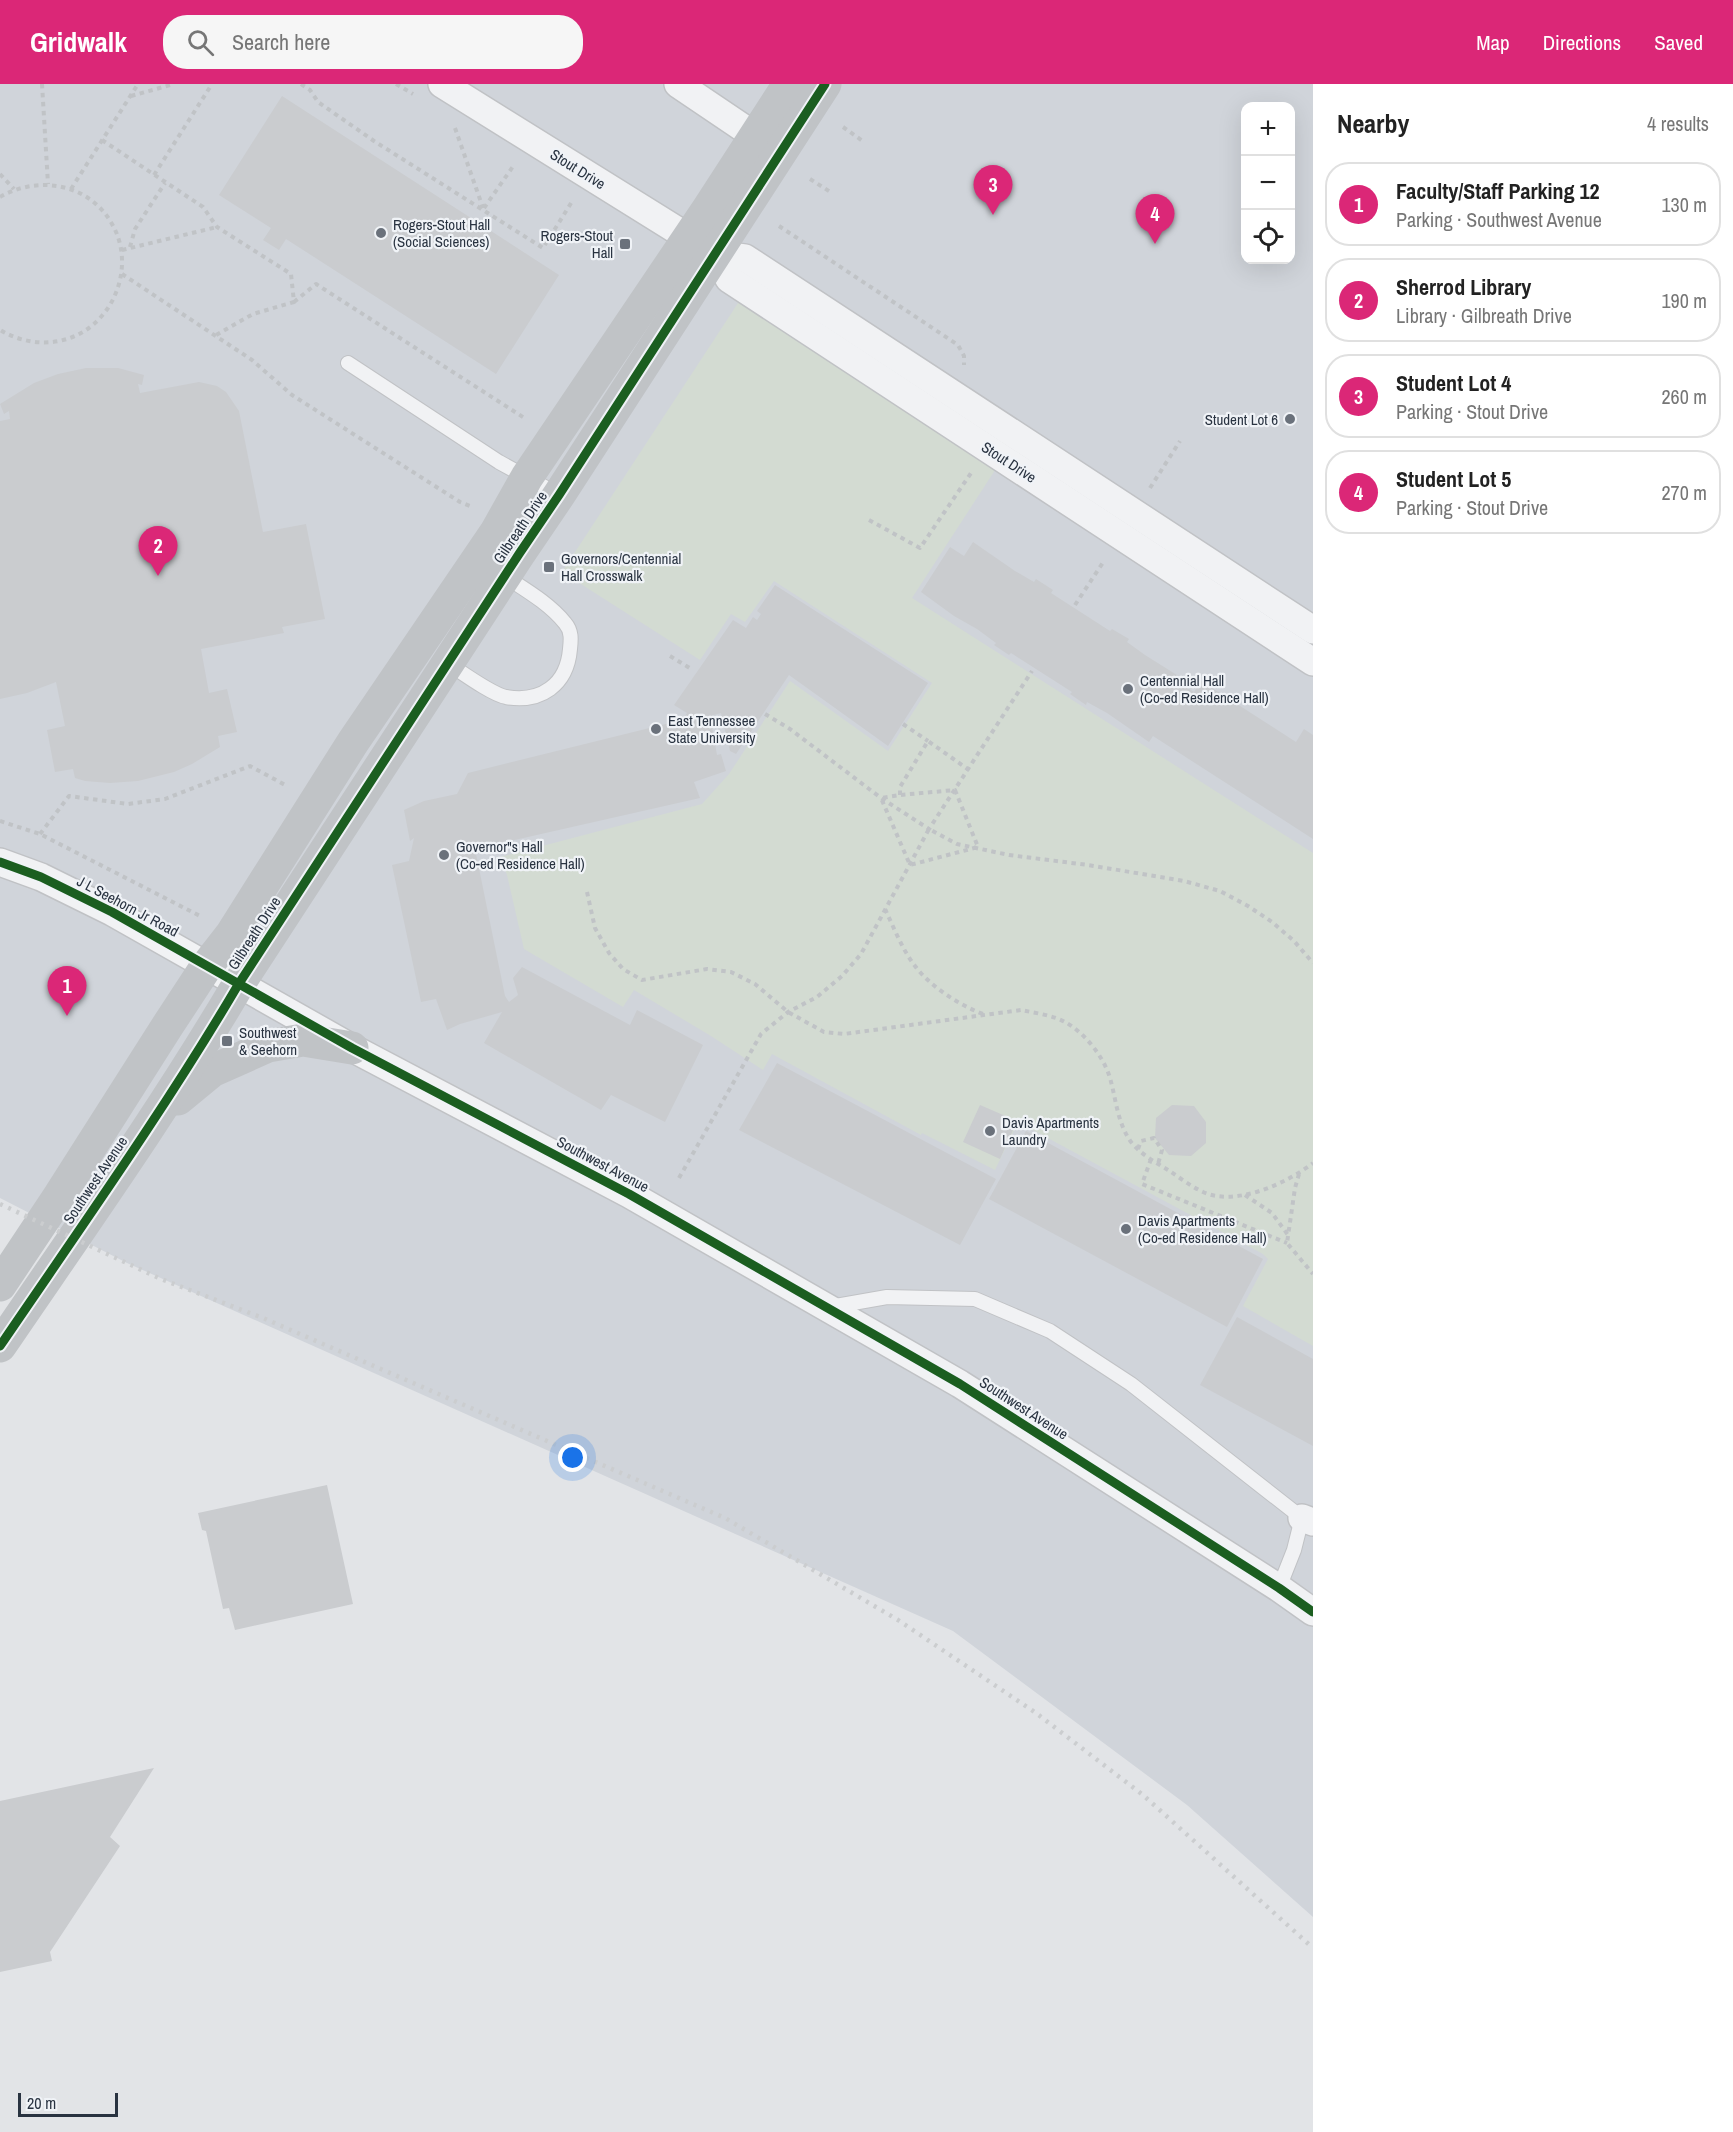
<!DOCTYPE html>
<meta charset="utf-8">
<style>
body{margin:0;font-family:"Archivo Narrow",sans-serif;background:#f6f6f6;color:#222}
.controls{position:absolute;right:18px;top:18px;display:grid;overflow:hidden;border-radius:12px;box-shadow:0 6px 24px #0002}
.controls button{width:54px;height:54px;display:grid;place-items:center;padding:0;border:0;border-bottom:2px solid #e0e0e0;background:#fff;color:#222;font:30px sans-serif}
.scale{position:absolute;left:18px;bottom:15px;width:100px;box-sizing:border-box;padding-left:6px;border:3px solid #293341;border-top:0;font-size:16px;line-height:21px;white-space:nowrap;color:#293341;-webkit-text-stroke:4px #f0f3f7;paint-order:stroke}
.you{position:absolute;left:573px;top:1374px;width:21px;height:21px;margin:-15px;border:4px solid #fff;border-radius:50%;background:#1a73e8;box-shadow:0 0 0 9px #1a73e833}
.badge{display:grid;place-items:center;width:39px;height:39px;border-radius:50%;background:#db2777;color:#fff;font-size:20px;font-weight:700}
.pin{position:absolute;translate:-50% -50px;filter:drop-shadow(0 2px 3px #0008)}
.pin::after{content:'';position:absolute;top:32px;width:21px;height:18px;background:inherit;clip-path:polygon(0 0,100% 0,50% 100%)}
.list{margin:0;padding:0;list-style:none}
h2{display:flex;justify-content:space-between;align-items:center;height:78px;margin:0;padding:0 24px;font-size:26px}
h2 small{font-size:20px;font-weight:400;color:#767676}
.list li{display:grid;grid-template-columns:39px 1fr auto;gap:18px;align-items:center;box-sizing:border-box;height:84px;margin:0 12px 12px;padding:0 12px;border:2px solid #e0e0e0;border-radius:24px}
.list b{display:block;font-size:22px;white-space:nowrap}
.list p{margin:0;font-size:20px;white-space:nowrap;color:#767676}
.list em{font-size:20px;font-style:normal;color:#767676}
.icon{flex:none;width:33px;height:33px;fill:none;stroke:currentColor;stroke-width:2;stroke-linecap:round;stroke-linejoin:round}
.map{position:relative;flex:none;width:1313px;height:2048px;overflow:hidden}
header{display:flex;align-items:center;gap:36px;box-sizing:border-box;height:84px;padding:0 30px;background:#db2777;color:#fff}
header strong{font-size:28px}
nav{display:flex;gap:33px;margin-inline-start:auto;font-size:21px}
.search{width:420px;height:54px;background:#f6f6f6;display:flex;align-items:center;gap:15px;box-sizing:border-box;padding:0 21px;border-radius:24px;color:#767676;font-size:22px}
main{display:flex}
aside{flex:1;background:#fff}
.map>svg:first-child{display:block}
.built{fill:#d0d4da;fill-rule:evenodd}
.green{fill:#d3dbd2}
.building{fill:#cacccf}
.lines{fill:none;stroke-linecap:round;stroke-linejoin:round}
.lane-casing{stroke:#c0c2c5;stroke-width:16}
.street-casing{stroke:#c0c2c5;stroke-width:30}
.path{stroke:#c0c3c6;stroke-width:4;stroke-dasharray:4.5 4.5;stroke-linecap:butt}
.lane{stroke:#f1f2f4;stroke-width:14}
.street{stroke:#f1f2f4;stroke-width:27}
.secondary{stroke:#c0c3c6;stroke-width:33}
.rail{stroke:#cbcdcf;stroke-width:4.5;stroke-dasharray:3 6;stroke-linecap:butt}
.cycleway-casing{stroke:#f0f3f7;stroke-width:13}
.cycleway{stroke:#1b5e20;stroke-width:9}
.poi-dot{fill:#6a717b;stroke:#f0f3f7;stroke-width:2}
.labels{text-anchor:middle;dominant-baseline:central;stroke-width:4.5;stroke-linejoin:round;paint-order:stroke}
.street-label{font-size:15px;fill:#293341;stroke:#f0f3f7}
.poi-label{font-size:15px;fill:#293341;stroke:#f0f3f7;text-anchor:start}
</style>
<header>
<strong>Gridwalk</strong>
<div class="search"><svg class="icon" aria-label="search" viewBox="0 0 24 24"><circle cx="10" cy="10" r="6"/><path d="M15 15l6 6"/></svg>Search here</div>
<nav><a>Map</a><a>Directions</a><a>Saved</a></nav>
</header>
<main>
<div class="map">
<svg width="1313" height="2048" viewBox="0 0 1313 2048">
<rect width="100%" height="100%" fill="#e2e4e7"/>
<path class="built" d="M0,0H1313V1833L1187,1721L953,1547L127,1179L0,1114ZM1246,22H1290V176H1246Z"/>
<path class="green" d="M742,213L999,380L912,514L1313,769V1262L1243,1222L1268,1175L1263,1170L1018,1038L995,1086L922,1049L921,1051L772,970L763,986L711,952L634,906L623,923L524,865L507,791L500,773L702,720L729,690L790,597L888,667L932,599L774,497L745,538L731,530L700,576L562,488Z"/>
<g class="building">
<path d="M282,12L559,191L496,290L286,155L279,166L263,156L271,144L219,111Z"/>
<path d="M86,284H118L144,291L142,301L138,300L140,309L199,298L217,302L226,308L239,327L263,448L306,440L325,535L282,543L284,549L201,565L209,609L227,605L237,648L218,652L220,663L192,680L174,688L138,697L110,699L85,697L75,694L73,685L55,688L47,646L65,642L56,598L27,609L0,615V337L10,335L9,327L4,330L0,320L34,299L58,290Z"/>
<path d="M973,458L1015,487L1034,498L1036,495L1053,506L1051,509L1110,547L1112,545L1129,555L1127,558L1145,571L1188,598L1185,602L1194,608L1201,597L1296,658L1304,645L1313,651V755L1153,652L1149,658L1107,629L1087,618L1086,621L1070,610L1072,608L1011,569L1009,571L994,561L996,559L977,545L954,532L921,508L950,463L964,472Z"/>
<path d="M775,501L928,599L888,662L789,591L736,670L730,667L721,629L710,632L717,671L721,670L726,687L694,698L700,714L475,765L505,912L509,918L518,911L513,894L522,883L630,941L637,926L703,961L665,1038L611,1011L601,1026L484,959L502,928L460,940L447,946L436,915L421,918L392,781L409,777L414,754L410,757L404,726L424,717L457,710L468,689L682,636L687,629L674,621L733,536L746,544L753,533L757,536L761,530L757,527Z"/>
<path d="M777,979L996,1095L960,1161L739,1046Z"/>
<path d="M980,1021L1017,1037L1000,1075L963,1058Z"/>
<path d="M1172,1021L1194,1022L1206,1038V1059L1191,1072L1169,1071L1155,1054L1156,1034Z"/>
<path d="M1026,1047L1263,1175L1227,1243L989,1115Z"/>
<path d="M1237,1233L1313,1275V1362L1200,1301Z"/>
<path d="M327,1401L353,1520L235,1546L229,1524L223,1525L206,1447L202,1446L198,1429Z"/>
<path d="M154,1684L110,1753L120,1762L50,1868L52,1877L0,1888V1717Z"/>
</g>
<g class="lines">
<g class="lane-casing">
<g id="lane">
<path d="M348,279L499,378L559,411"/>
<path d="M446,578C460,587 491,610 506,613C541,619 567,601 570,565C571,556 572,547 565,539C549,519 524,505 503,491"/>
<path d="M830,1223L887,1213L975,1215L1050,1247L1131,1300L1302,1434L1294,1466L1279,1504"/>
</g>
</g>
<g class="street-casing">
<g id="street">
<path d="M442,0L715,170L745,174L1313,546"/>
<path d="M678,0L755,52"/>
<path d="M715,170L729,195L1313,578"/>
<path d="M0,778L41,793L112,828L352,964L629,1110L960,1300L1279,1504L1313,1528"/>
<path d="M1302,1434L1313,1438"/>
</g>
</g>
<g class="path">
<path d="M42,0L48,100"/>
<path d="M301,0L310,6L318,18L374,57L543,164L573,116"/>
<path d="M396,0L413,10"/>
<path d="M131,12L174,0"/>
<path d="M843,43L864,58"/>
<path d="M455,44L483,124"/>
<path d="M102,56L203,123L217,143L291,190L294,218L253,230L216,251"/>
<path d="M0,90L14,105"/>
<path d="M154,91L212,0"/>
<path d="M810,95L832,109"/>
<path d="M71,105L138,0"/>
<path d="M0,113C38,91 89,99 112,140C136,181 115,238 70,254C47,262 22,259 0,246"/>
<path d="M484,124L514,81"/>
<path d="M779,142L958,261L964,272V281"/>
<path d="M130,163L135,145L165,99"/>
<path d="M122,166L217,143"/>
<path d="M122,190L252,276L292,311L460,418L470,422L468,425"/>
<path d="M294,218L316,200L526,335"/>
<path d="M1150,404L1180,357"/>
<path d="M869,436L920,464L971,389"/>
<path d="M1075,521L1104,477"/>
<path d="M670,572L693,586"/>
<path d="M765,630L790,645L881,714L929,745L1032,587"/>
<path d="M903,640L928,657"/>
<path d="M955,706L978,763L910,781L881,714L900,711Z"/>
<path d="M900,711V703L928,657L969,686"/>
<path d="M0,737L40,750L202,833"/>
<path d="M40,750L69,712L128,720L165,715L250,682L287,702"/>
<path d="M587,808L595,844L609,869L623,885L642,896L707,885L731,888L755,900L788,928L824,948L844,950L1021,926C1035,929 1052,931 1065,938C1084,948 1104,973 1110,994C1116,1015 1117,1036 1129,1055C1137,1068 1155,1078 1168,1086C1179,1093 1190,1102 1203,1108C1236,1123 1287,1099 1313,1079"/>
<path d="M885,825C894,844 902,865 915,882C931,903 959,921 983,930"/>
<path d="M1138,1065L1141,1057L1154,1054L1162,1066L1158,1080"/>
<path d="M1151,1075L1142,1100L1287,1159"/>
<path d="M1299,1090L1295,1104L1287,1159L1313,1190"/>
<path d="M679,1094L761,950L788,928L817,913L842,892L861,870L929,745L957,760L1009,771L1088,781L1184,797L1220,807L1248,822L1272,838L1294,857L1313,879"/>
<path d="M1245,1111L1272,1129L1288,1151"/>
</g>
<use href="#lane" class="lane"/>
<use href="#street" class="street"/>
<g class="secondary">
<path d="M178,1015L212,987L268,962L303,956L352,964"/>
<path d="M0,1201L58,1114L168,941L206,883L231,851L353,658L496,448L527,393L708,125L789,0"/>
<path d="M0,1262C81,1143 165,1025 238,901L519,470L559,411L825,0"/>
</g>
<path class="rail" d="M0,1120L161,1195L263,1234L725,1434L898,1536L1036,1629L1143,1711L1313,1864"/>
<g class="cycleway-casing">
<g id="cycleway">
<path d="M0,778L41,793L112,828L352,964L629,1110L960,1300L1279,1504L1313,1528"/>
<path d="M0,1262C81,1143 165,1025 238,901L519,470L559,411L825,0"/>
</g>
</g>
<use href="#cycleway" class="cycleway"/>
</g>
<g class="poi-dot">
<circle cx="381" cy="149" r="6"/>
<rect x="619" y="154" width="12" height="12" rx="3"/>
<circle cx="1290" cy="335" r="6"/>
<rect x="543" y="477" width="12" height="12" rx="3"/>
<circle cx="1128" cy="605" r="6"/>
<circle cx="656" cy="645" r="6"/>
<circle cx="444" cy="771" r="6"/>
<rect x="221" y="951" width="12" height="12" rx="3"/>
<circle cx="990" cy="1047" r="6"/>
<circle cx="1126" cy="1145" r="6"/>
</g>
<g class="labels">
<g class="street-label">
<text transform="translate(578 85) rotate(32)">Stout Drive</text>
<text transform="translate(1009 378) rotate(33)">Stout Drive</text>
<text transform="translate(520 443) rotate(-56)">Gilbreath Drive</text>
<text transform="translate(128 822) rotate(28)">J L Seehorn Jr Road</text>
<text transform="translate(254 849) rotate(-57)">Gilbreath Drive</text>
<text transform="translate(603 1080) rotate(28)">Southwest Avenue</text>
<text transform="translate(95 1096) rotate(-56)">Southwest Avenue</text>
<text transform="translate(1024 1324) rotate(33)">Southwest Avenue</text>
</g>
<g class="poi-label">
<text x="393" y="140">Rogers-Stout Hall<tspan x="393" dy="17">(Social Sciences)</tspan></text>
<text x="613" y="151" text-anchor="end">Rogers-Stout<tspan x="613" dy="17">Hall</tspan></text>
<text x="1278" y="335" text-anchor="end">Student Lot 6</text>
<text x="561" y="474">Governors/Centennial<tspan x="561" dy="17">Hall Crosswalk</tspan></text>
<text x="1140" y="596">Centennial Hall<tspan x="1140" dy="17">(Co-ed Residence Hall)</tspan></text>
<text x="668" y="636">East Tennessee<tspan x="668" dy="17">State University</tspan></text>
<text x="456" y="762">Governor"s Hall<tspan x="456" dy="17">(Co-ed Residence Hall)</tspan></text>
<text x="239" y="948">Southwest<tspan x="239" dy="17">&amp; Seehorn</tspan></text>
<text x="1002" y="1038">Davis Apartments<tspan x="1002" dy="17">Laundry</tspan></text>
<text x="1138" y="1136">Davis Apartments<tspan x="1138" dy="17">(Co-ed Residence Hall)</tspan></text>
</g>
</g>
</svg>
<div class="controls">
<button>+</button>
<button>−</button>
<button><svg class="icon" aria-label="locate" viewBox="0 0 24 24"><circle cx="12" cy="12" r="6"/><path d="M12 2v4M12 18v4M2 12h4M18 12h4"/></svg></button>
</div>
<div class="scale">20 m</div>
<div class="you"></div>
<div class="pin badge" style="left:67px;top:932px">1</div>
<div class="pin badge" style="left:158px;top:492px">2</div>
<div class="pin badge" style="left:993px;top:131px">3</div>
<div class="pin badge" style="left:1155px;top:160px">4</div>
</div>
<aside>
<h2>Nearby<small>4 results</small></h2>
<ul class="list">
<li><span class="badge">1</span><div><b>Faculty/Staff Parking 12</b><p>Parking · Southwest Avenue</p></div><em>130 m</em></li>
<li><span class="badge">2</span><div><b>Sherrod Library</b><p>Library · Gilbreath Drive</p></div><em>190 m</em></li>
<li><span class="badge">3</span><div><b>Student Lot 4</b><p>Parking · Stout Drive</p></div><em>260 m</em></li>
<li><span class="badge">4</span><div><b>Student Lot 5</b><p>Parking · Stout Drive</p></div><em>270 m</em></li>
</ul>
</aside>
</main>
